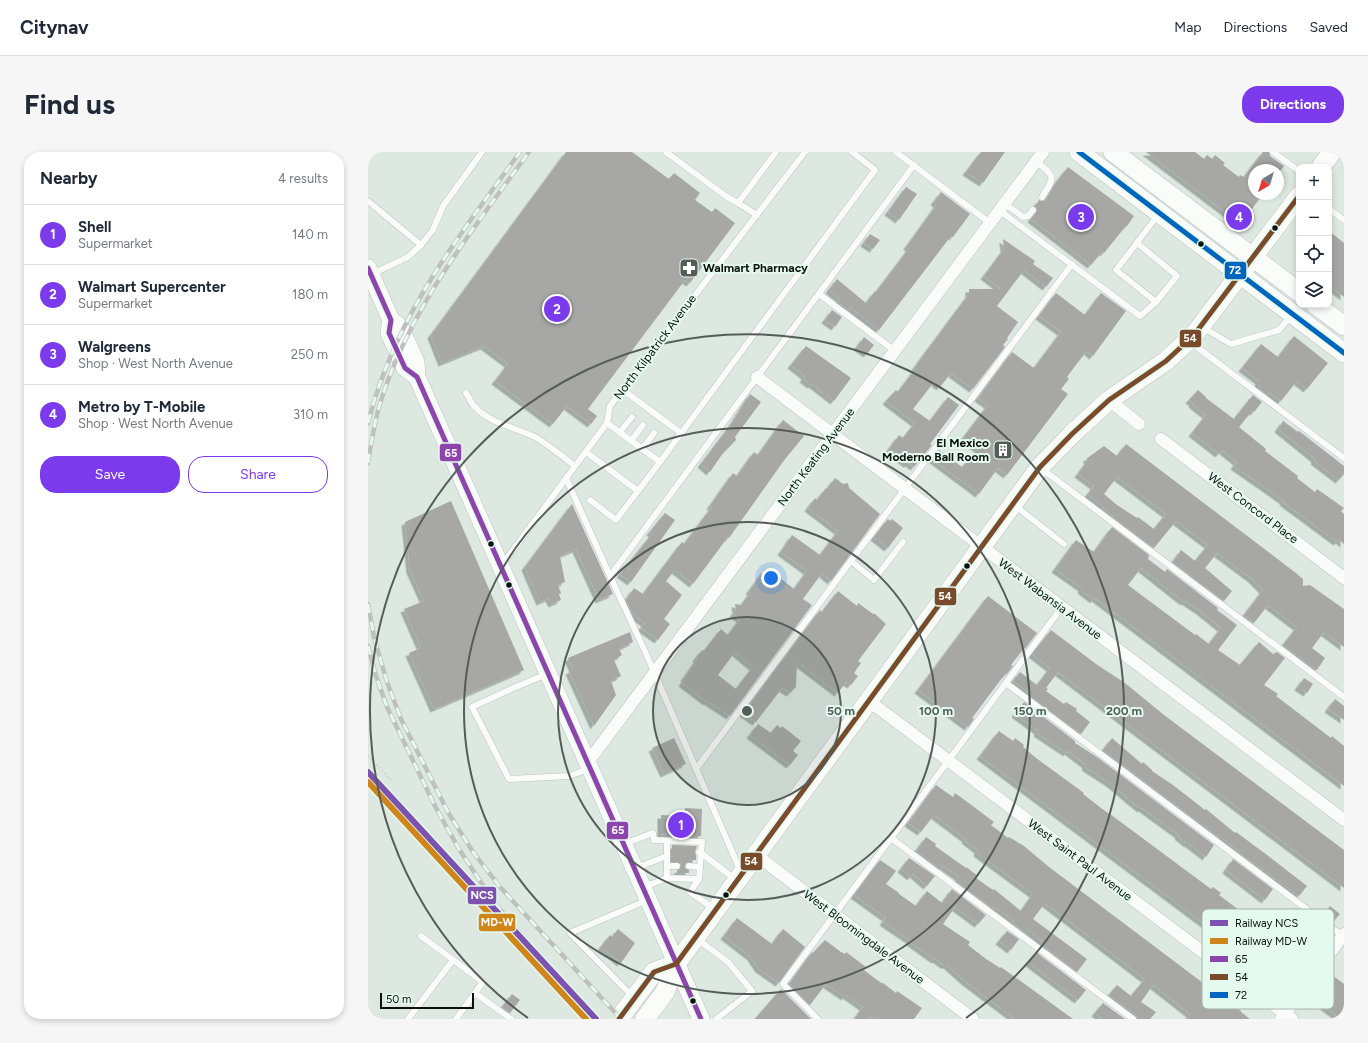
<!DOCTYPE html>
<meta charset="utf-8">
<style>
body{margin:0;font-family:Figtree,sans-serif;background:#f6f6f7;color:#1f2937}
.controls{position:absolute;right:12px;top:12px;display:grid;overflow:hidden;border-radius:8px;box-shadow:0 2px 6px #0003}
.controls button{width:36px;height:36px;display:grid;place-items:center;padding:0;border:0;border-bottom:1px solid #e0e1e3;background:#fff;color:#1f2937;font:20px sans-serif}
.compass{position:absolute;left:880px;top:12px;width:36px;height:36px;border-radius:50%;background:#fff;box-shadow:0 2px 6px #0003;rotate:218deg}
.scale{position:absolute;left:12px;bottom:10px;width:94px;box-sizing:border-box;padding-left:4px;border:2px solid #0b120e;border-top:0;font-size:11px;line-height:14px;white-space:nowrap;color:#0b120e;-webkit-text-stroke:3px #e5faee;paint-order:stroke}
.you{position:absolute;left:403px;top:426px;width:14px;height:14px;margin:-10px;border:3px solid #fff;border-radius:50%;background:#1a73e8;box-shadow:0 0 0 6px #1a73e833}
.badge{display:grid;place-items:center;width:26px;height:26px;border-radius:50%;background:#7c3aed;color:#fff;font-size:13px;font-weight:700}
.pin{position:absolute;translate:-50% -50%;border:2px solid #fff;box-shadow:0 1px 4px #0006}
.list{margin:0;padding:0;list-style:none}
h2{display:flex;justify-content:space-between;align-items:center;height:52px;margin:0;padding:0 16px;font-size:17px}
h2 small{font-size:13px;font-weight:400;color:#747a83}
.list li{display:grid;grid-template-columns:26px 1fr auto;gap:12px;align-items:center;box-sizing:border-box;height:60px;padding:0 16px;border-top:1px solid #e0e1e3}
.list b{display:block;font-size:15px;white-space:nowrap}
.list p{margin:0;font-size:13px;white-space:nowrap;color:#747a83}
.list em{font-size:13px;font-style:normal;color:#747a83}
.actions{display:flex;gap:8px;padding:12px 16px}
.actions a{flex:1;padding:9px 0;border:1px solid #7c3aed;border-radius:16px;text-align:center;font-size:14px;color:#7c3aed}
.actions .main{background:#7c3aed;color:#fff}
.icon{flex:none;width:22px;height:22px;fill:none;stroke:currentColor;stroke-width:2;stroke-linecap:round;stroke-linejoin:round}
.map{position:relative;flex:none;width:976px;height:867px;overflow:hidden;border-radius:16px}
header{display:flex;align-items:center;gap:24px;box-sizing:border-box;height:56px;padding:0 20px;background:#fff;border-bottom:1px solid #e0e1e3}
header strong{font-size:19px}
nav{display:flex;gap:22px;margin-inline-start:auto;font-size:14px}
.intro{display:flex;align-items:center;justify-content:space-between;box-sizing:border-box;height:96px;padding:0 24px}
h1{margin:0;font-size:28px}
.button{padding:10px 18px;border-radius:16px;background:#7c3aed;color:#fff;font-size:14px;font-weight:700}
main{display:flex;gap:24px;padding:0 24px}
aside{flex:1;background:#fff;border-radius:16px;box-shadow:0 2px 6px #0003}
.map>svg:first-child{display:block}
.building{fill:#a7a8a6;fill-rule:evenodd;filter:url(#shadow)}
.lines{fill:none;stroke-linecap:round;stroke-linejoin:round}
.lane-casing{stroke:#bbc4bf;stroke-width:7}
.street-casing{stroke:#bbc4bf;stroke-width:13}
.secondary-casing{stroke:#bbc4bf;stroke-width:18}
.primary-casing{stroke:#bbc4bf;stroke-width:20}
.path{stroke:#c6c9c7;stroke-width:2.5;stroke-dasharray:1 3;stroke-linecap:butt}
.lane{stroke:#fafcfa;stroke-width:6}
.street{stroke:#fafcfa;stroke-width:12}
.secondary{stroke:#fafcfa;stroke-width:17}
.primary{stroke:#fafcfa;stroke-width:19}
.rail-casing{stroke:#bec0be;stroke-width:4.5}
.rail{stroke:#e5faee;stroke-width:3;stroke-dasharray:9;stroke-linecap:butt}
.bus-1-casing{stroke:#e5faee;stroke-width:8}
.bus-2-casing{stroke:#e5faee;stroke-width:8}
.bus-3-casing{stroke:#e5faee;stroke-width:8}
.bus-1{stroke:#8e44ad;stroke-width:5}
.bus-2{stroke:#7a4b2a;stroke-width:5}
.bus-3{stroke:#0065bd;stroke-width:5}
.rail-1-casing{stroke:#e5faee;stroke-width:9}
.rail-2-casing{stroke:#e5faee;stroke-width:9}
.rail-1{stroke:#7c53af;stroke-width:6}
.rail-2{stroke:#ce851a;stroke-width:6}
.ring{fill:none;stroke:#545d58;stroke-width:2}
.bus-dot{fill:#0b120e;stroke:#e5faee;stroke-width:1.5}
.labels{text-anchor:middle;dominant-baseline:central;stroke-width:4;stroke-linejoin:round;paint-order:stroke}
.poi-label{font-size:12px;font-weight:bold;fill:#0b120e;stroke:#e5faee;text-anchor:start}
.street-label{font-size:12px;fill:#0b120e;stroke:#e5faee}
.key{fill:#e5faee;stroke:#a4b4ab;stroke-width:1}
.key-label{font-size:11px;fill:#0b120e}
.centre{fill:#545d58;stroke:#e5faee;stroke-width:2}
.ring-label{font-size:12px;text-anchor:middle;font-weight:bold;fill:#545d58;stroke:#e5faee;stroke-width:4;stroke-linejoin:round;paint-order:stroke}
.line-badge{stroke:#e5faee;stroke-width:1.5}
.badge-label{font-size:11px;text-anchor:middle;font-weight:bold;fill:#fff}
</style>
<header>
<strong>Citynav</strong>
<nav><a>Map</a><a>Directions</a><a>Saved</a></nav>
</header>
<div class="intro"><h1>Find us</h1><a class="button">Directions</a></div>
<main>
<aside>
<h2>Nearby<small>4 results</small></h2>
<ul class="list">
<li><span class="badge">1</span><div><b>Shell</b><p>Supermarket</p></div><em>140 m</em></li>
<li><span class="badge">2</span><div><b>Walmart Supercenter</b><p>Supermarket</p></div><em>180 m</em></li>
<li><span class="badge">3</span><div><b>Walgreens</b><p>Shop · West North Avenue</p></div><em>250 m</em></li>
<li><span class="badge">4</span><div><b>Metro by T-Mobile</b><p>Shop · West North Avenue</p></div><em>310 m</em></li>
</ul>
<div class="actions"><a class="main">Save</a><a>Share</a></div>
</aside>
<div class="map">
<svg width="976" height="867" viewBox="0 0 976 867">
<defs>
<filter id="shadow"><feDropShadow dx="-3.5" dy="3.5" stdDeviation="0" flood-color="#0004"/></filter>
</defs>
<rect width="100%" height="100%" fill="#dde8e1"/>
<g class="building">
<path d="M198,0H264L301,27L306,21L332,41L327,48L344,60L347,56L367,71L322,131L317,128L220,257L229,264L223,272L199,254L185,272L127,229L140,212L116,194L74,211L63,183Z"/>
<path d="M613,0H637L615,31L598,20Z"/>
<path d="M778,0H827L836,7L839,3L844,7L847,3L857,11L855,13L871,25L872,23L876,25L895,0H901L902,4L916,14L913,18H886V42H895L873,72Z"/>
<path d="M700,15L766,64L759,74L757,75L736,101L734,100L723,113L663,67L669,59V56L667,54L671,48L674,49L678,48L687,32Z"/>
<path d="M538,35L549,42L531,68L520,60Z"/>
<path d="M573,40L602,62L585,85L583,84L511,178L482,155L480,158L470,150L472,147L461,138L469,127L498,151L507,139L508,140L539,99L541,96L539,94L569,52L566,50Z"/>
<path d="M961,79L976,91V145L961,133Z"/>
<path d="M502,82L512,88L505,97L496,91Z"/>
<path d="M635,87L667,109L665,112L685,126L678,135L656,118L629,154L650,170L639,186L640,187L635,193L637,195L605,237L583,221L572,235L566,230L545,257L562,269L580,245L591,253L562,292L564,293L546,315L541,311L539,312L526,302V300L521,297L531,283L535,286L547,271L518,249L528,238L530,240L548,216L547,215L557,201L601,142V137H633L616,124L636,97Z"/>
<path d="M688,141L717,163L733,141L758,159L725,204L719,199L707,214L699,225L701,227L693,237L700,242L639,323L630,316L611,342L564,307L571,298L594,315L610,297L595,286L620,253L610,246L644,200L666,216L693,180L671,164Z"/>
<path d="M464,158L474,165L467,175L457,168Z"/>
<path d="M926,184L960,211L939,237L929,229L913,249L901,240L899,243L891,236L892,234L890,232L891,229L874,216L893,192L910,205Z"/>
<path d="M496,185L506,193L499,202L489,195Z"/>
<path d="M438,194L483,226L466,249L444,232L443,233L435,227L437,224L423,213Z"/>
<path d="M830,238L838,245V246L866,267L885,243L894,250L886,260L884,259L871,275L898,297L897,299L930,324L929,326L947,340L949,337L976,356L973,359L976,362V392L971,388L969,390L915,350L916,349L866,314L869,310L854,298L851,302L824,281L838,263L824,252L825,251L821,248Z"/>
<path d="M382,242L393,250L367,285L368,288L355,301L342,320L333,312L364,271Z"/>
<path d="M415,268L436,284L417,307L361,386L360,385L325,432L307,418L298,429L314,443L296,467L302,472L290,488L272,475L278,472L265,462L258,448L266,436L275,442L314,390L316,392L344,355L342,354L365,321L369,324L386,300L390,303Z"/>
<path d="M915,269L930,280L931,279L976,314V322L971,328L946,309L947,307L910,277Z"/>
<path d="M758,292L928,421L935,427V434L942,433L976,457V495L956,480L944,496L957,506L949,518L915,493L929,475L900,453L886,471L876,463L895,438L884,427L849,401L837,416L864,439L856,449L805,410L813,398L827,409L840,393L808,369L786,396L749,368L734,355L735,354L720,342L726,334L710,322L720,308L718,307L736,294L749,304ZM749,325L798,362L786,377L770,365L769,366L749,353L736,342Z"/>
<path d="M467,326L475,332L480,331L481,336L512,362L463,429L454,421L435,447L444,453L362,564L339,549V550L314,531L317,527L316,526L329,507L328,506L334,498L336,499L353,477L360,483L372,467L365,462L368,458L367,452L373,453L383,440L381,439L397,417L404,423L407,422L426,437L439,419L413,400L424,383L452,403L470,379L440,356L447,346L449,348L458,336L459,337ZM367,500L385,515L368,537L350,523Z"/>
<path d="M83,349L156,518L66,557L41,501L53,496L36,457L56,449L42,418L37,370Z"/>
<path d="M204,352L245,442L231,448L208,397L192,404L197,430L190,433L193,441L191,442L193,448L184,452L181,446L172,450L157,415Z"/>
<path d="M297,361L307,368L263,430L252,422L284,382L282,380Z"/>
<path d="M520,367L522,369L524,367L535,376L520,396L506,385Z"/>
<path d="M744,375L781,403L780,407L797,420L799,417L850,456L849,458L869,473L850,498L872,513L891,490L905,502L909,500L917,506L896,533L910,542L908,544L933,563L963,586L964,584L976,594V634L727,446L726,448L713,438L714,436L687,417L708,388L726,400ZM773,416L816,450L817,449L832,459L853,476L841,492L828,482L827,483L760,433Z"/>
<path d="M470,439L489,454L490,451L505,462H507L518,472L490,509L493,511L486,521L490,524L483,533L478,530L470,541L429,510L428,535L422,541L414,536L388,570L375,561L452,458L454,460Z"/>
<path d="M620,444L669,481L657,497L656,496L643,513L645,514L638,523L637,522L604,566L606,567L600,575L550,538Z"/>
<path d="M683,478L728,512L757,531L796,563L976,698V736L690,520L678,536L680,537L678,539L696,552L698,550L709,557L708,559L722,570L713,582L661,543L662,542L645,529L652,520L669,533L682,516L664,502Z"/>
<path d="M262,480L265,490L251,497L254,503L246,508L253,524L243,529L248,543L226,574L201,519L205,517L200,506Z"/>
<path d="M936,526L945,532L939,541L930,535Z"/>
<path d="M967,547L976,554V568L960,557Z"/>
<path d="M656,550L707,589V591L729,605L846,693L838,705L820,691V692L810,684L811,683L774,656L773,657L763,649L743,632L717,615L718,613L700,599L699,601L669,581L670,579L647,562Z"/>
<path d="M390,572L403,581L409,573L413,576L414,574L433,589L425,599L430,603L422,613L382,583Z"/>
<path d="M631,579L645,589L647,586L656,593L655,595L668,606L716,641L715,642L733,656L746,665L843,737L845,735L853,741L851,743L936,807L917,832L612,604Z"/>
<path d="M306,586L318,612L296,622L284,596Z"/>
<path d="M744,586L774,612L775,610L784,618V619L805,633L837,658L838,657L867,681L868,680L899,703L939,734L931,744L870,700L871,699L855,686H852L735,598Z"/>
<path d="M568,633L585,645L587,641L598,649L626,670L623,673L640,686L641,685L656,694L681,715L859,849L873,859V860L882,867H819L822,862L785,833L773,850L788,860L782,867H769L768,863L741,843L749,833L763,844L777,827L706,773L677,751L665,767L719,807L709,820L673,792L674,789L659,777L656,780L645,771L646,769L630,757L629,758L625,755L624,756L589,730L591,725L575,714L572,717L548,699L558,685L568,692L567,694L584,706L598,716V715L610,724L608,726L625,738L626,737L653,759L665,742L609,701L610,698L597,688L598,687L566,663L553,680L540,671Z"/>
<path d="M317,656L334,657L333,684H331V685L301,684V683L293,682V663L317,664Z"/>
<path d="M304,693L329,694L327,700L328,703V708H321V710H319L317,713V716L321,718V721H309V718L313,717V714L312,710H309V708H304Z"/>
<path d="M541,706L567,724L559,734L545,722L543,725L533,717Z"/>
<path d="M865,707L905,737L897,748L858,718Z"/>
<path d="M512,708L528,719L518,732L531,741V742L548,754L559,739L574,751L584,737L618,763L610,772L587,755L575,772L602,790L600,793L618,807L632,816L633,815L705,867H647L598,830L579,813H576L568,807L567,808L542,790L543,789L515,770L518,766L486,743Z"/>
<path d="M962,754L972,762L965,770L955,763Z"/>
<path d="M926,756L959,778L949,790L938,782L939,780L919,766Z"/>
<path d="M369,766L404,792L415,777L437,795L411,831L391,817L383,805L356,784Z"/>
<path d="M250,777L267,791L253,811L233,795L242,783L244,785Z"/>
<path d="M639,779L651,787L643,798L631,789Z"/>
<path d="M457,788L473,800L477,802L478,800L498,815L496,818L513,831H515L528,841L529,839L554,856L546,867H509L504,863L501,867H486L495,855L478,843L477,845L458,832L442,853L421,832L444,800L445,801Z"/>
<path d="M668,800L718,838L710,848L660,810Z"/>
<path d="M964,823L976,832V867H973L946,847Z"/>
<path d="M413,837L443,867H387Z"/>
<path d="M144,842L152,848L142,861L134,855Z"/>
<path d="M735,851L757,867H735L727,861Z"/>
</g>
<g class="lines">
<g class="lane-casing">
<g id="lane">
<path d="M298,0L359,45L370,51L408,0"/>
<path d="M528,0L622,71"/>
<path d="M905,0L931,19"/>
<path d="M668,9C687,25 688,24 674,45"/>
<path d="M1,50L53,93L40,105L4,122"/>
<path d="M370,51L389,63"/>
<path d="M636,51L655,65L660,64L665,58"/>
<path d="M961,57L976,68"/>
<path d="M631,58L772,164L788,150"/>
<path d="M769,91L809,124L788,150L748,118C762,100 776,81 791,62"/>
<path d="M53,93L65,78L75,54L114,0"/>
<path d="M451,142L527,199"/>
<path d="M834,175L863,192L911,178L923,164"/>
<path d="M822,190L976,306"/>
<path d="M255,238L313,281"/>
<path d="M98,241C101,245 103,251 106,254C122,272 147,275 167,285C181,293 194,304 207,314"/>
<path d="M239,271L292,310L507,18L484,0"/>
<path d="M252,280L264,265"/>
<path d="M263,289L275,273"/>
<path d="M274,297L286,281"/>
<path d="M218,300L270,339"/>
<path d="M674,317L976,545"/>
<path d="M198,326L242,424L280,506L372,718"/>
<path d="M222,348L248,368L292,310"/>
<path d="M646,353L696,392"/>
<path d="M483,409L506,428L535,390"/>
<path d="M134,413L239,271L242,254L437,0"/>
<path d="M242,424L546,13"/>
<path d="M179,522L150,534L104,555L141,627L201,624L220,617"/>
<path d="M638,531L976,785"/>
<path d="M328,617L704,112"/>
<path d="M523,686L765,867"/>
<path d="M299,689V726L331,727L333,701L331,700"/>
<path d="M256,692L285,681L286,688L334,690L333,701L368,728"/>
<path d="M299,714H309"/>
<path d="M321,714L332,715"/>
<path d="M268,716L299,704"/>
<path d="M331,727L322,740L346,757"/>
<path d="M276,735L299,726"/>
<path d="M53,784L115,830L88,867"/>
<path d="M329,787L360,810L384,839L348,867"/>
<path d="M107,841L143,867"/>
<path d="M265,845L202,781L280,748"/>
<path d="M40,867L85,808"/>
<path d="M450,867L415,832L694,455"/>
</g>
</g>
<g class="street-casing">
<g id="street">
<path d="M389,225L976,668"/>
<path d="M741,248L771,272"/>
<path d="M793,287L976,426"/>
<path d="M501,549L924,867"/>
<path d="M220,610L675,0"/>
<path d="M388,703L605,867"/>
<path d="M913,867L976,782"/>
</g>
</g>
<g class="secondary-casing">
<g id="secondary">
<path d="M0,116L23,168L32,175L48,210L49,225L333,867"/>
<path d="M23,168L21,181L37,216L49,225"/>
</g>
</g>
<g class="primary-casing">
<g id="primary">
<path d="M711,0L976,201"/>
<path d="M745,0L931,140"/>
<path d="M953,15L964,0"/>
<path d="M948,153L976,174"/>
<path d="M256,860L286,820L308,812"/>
<path d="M277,867L297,840L308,812L672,315L704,282L741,248L798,209L826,183L931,44"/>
</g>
</g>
<path class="path" d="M0,604L25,630"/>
<use href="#lane" class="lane"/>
<use href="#street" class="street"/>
<use href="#secondary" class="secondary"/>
<use href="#primary" class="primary"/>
<g class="rail-casing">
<g id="rail">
<path d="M0,271C27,164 89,87 152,0"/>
<path d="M0,311C3,292 6,273 11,255C40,158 103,80 161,0"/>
<path d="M0,452L6,485L19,530L33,567L81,662L105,700L132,735L253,867"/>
<path d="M0,494L8,524L19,555L68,656L91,697L126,750L182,817"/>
<path d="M0,632L216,867"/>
</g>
</g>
<use href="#rail" class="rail"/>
<g class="bus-1-casing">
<path id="bus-1" d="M0,116L23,168L21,181L37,216L49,225L333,867"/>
</g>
<g class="bus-2-casing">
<path id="bus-2" d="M251,867L286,820L308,812L672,315L704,282L741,248L798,209L826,183L931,44"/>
</g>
<g class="bus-3-casing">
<path id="bus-3" d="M711,0L976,201"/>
</g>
<use href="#bus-1" class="bus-1"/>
<use href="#bus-2" class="bus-2"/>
<use href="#bus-3" class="bus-3"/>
<g class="rail-1-casing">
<path id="rail-1" d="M0,620L228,867"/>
</g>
<g class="rail-2-casing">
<path id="rail-2" d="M0,630L218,867"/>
</g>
<use href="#rail-1" class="rail-1"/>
<use href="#rail-2" class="rail-2"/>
</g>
<circle cx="379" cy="559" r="94" fill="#545d58" fill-opacity=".12"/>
<g class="ring">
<circle cx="379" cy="559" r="94"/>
<circle cx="379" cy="559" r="189"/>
<circle cx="379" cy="559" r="283"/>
<path d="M160 866A377 377 0 1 1 598 866"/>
</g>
<defs>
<g id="pharmacy-square" transform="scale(1)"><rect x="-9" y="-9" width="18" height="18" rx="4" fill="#545d58" stroke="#e5faee"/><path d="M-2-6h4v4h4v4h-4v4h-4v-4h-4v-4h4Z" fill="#fff"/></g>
<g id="building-square" transform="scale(1)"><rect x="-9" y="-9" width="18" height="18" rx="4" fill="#545d58" stroke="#e5faee"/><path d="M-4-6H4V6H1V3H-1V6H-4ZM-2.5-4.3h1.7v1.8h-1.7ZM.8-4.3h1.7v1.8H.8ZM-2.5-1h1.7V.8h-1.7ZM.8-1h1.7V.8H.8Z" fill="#fff"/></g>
</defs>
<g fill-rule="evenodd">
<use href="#pharmacy-square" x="321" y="116"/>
<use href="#building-square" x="635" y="298"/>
</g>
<g class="bus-dot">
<circle cx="907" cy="76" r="3.5"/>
<circle cx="833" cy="92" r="3.5"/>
<circle cx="123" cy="392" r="3.5"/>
<circle cx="599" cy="414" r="3.5"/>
<circle cx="141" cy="433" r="3.5"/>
<circle cx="358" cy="743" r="3.5"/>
<circle cx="325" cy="849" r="3.5"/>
</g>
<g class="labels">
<g class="poi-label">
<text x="335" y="116">Walmart Pharmacy</text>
<text x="621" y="291" text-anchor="end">El Mexico<tspan x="621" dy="14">Moderno Ball Room</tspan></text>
</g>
<g class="street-label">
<text transform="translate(287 195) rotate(-53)">North Kilpatrick Avenue</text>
<text transform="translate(448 305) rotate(-53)">North Keating Avenue</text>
<text transform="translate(885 356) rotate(37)">West Concord Place</text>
<text transform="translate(682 447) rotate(37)">West Wabansia Avenue</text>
<text transform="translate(712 708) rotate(37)">West Saint Paul Avenue</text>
<text transform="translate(496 785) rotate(37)">West Bloomingdale Avenue</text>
</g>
</g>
<rect x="834" y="757" width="132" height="100" rx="6" class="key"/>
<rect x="842" y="768" width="18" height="6" fill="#7c53af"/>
<rect x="842" y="786" width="18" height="6" fill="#ce851a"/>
<rect x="842" y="804" width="18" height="6" fill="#8e44ad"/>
<rect x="842" y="822" width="18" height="6" fill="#7a4b2a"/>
<rect x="842" y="840" width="18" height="6" fill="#0065bd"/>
<g class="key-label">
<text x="867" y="775">Railway NCS</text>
<text x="867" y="793">Railway MD-W</text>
<text x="867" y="811">65</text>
<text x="867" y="829">54</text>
<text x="867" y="847">72</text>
</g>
<circle cx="379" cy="559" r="6" class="centre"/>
<g class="ring-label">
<text x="473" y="563">50 m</text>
<text x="568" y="563">100 m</text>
<text x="662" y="563">150 m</text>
<text x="756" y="563">200 m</text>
</g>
<g class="line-badge">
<rect x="856" y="109" width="23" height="19" rx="4" fill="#0065bd"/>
<rect x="811" y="177" width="23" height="19" rx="4" fill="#7a4b2a"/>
<rect x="71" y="291" width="23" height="19" rx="4" fill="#8e44ad"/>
<rect x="566" y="435" width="23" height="19" rx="4" fill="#7a4b2a"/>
<rect x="238" y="669" width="23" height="19" rx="4" fill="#8e44ad"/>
<rect x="372" y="700" width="23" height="19" rx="4" fill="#7a4b2a"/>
<rect x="99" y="734" width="30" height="19" rx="4" fill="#7c53af"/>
<rect x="110" y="761" width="38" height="19" rx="4" fill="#ce851a"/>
</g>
<g class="badge-label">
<text x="867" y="122">72</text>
<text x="822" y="190">54</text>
<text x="83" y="305">65</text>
<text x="577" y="448">54</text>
<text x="250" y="682">65</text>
<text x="383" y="713">54</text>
<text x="114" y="747">NCS</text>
<text x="129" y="774">MD-W</text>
</g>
</svg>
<div class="controls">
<button>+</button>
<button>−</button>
<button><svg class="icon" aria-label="locate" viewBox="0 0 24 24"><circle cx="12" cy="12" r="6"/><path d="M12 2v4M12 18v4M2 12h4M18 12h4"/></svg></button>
<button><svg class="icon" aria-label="layers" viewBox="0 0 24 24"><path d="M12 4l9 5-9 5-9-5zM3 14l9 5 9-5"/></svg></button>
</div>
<svg class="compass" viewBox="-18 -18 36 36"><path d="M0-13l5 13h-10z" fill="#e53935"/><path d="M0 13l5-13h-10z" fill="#747a83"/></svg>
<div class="scale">50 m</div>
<div class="you"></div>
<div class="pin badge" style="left:313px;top:673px">1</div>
<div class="pin badge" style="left:189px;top:157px">2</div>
<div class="pin badge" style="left:713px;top:65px">3</div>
<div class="pin badge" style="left:871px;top:65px">4</div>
</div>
</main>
